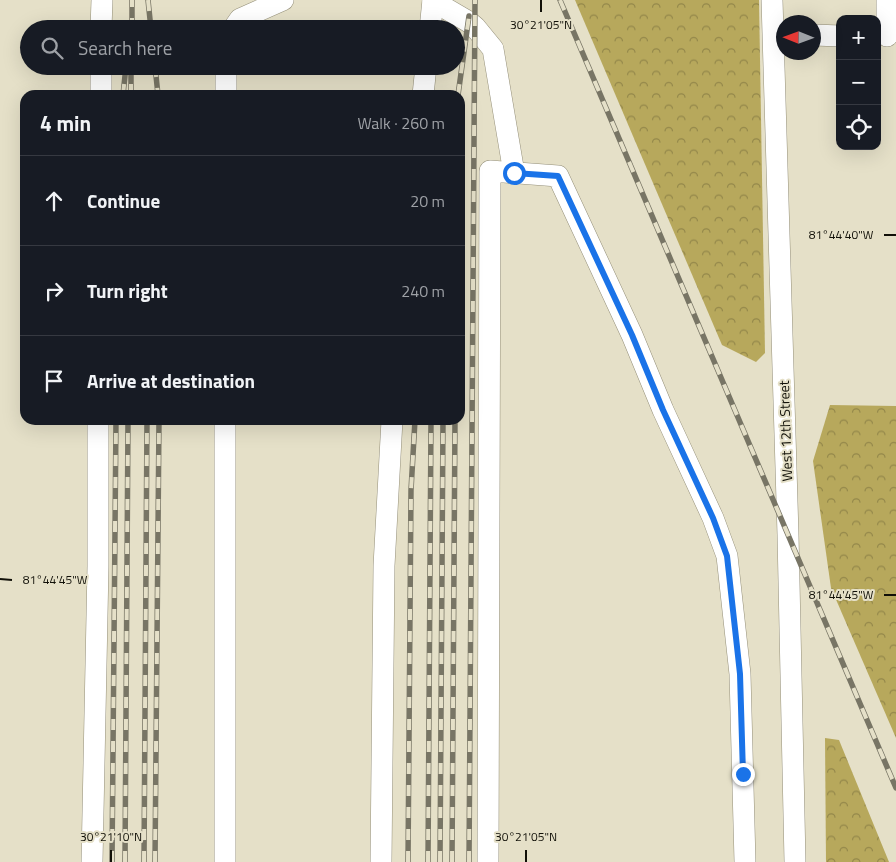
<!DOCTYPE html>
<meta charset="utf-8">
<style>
body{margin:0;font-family:"Titillium Web",sans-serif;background:#242831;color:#f1f3f6}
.controls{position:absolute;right:15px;top:15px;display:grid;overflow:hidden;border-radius:10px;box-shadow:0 5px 20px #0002}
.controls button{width:45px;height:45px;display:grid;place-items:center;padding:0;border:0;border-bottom:1px solid #363941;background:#171b24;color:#f1f3f6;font:25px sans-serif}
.compass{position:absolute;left:776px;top:15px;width:45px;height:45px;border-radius:50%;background:#171b24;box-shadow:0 5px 20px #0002;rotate:271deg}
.stop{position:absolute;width:15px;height:15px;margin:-11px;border:4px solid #1a73e8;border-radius:50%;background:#fff}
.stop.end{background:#1a73e8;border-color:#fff;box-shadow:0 1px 5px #0008}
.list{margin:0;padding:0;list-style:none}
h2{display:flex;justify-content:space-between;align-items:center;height:65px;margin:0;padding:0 20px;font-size:21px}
h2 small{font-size:16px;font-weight:400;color:#9ea1a6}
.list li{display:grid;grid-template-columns:32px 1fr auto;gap:15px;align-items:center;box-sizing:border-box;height:90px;padding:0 20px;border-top:1px solid #363941}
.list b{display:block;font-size:19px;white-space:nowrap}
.list em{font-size:16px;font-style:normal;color:#9ea1a6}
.icon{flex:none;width:28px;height:28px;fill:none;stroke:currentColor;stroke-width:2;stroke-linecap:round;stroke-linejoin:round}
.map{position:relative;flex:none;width:896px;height:862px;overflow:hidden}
.search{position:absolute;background:#171b24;box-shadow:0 5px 20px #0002;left:20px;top:20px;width:445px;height:55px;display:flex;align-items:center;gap:12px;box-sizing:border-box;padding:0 18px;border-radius:28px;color:#9ea1a6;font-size:19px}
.panel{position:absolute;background:#171b24;box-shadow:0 5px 20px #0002;left:20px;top:90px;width:445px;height:335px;border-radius:15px}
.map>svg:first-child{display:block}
.forest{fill:url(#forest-crowns)}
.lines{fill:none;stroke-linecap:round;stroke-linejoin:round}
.minor-casing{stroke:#948f79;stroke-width:22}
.minor{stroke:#fff;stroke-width:21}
.rail-casing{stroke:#787565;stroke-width:5.5}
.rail{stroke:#e5e0c8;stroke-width:4;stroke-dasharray:11;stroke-linecap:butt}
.route{stroke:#1a73e8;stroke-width:6}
.ticks{fill:none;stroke:#111008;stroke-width:2}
.labels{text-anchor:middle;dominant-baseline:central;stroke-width:4;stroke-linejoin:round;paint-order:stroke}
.street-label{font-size:14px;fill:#111008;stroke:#e5e0c8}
.ticks-label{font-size:12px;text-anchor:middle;fill:#111008;stroke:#e5e0c8;stroke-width:4;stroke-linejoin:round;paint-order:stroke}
</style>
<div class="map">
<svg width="896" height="862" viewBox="0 0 896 862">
<defs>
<pattern id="forest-crowns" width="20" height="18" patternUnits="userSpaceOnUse" patternTransform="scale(1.25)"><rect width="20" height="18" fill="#b7a85c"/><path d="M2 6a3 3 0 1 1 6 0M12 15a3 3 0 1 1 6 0" fill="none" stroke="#93874a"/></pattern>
</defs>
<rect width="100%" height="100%" fill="#e5e0c8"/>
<g class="forest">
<path d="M575,0H759L765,353L756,362L722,345Z"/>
<path d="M830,405L896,406V738L831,588L813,461Z"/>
<path d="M825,738L839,740L889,862H826Z"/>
</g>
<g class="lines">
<g class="minor-casing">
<g id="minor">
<path d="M772,0L788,535L795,862"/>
<path d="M433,1L469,22L475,27L493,49L514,173"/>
<path d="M101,29L102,0"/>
<path d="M233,29L240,19L283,0"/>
<path d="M430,29L433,0"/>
<path d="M814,35L840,36"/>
<path d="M887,36V0"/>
<path d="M101,95V66"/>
<path d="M226,95V66"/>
<path d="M423,95L426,66"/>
<path d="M92,862L98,566V420"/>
<path d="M225,862V420"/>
<path d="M381,862L384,566L392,420"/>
<path d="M488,862L490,171L558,176L632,335L663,410L713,518L727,556L740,674L745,862"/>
</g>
</g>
<use href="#minor" class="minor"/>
<g class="rail-casing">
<g id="rail">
<path d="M148,0L151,29"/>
<path d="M560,0L896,788"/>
<path d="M132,29V0"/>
<path d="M155,66L158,95"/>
<path d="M123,95L126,66"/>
<path d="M131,95V74"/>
<path d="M458,95L469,16"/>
<path d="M112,862L116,420"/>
<path d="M125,862L128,420"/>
<path d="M144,862L147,420"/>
<path d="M155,862L159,420"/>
<path d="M408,862L411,490L415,420"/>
<path d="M428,862L431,420"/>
<path d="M440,862L443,420"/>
<path d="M452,862L455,420"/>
<path d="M469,862L475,0"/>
</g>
</g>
<use href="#rail" class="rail"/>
</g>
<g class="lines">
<path class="route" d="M514,173L558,176L632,335L663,410L713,518L727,556L740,674L743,774"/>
</g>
<path class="ticks" d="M541,12V0M884,235H896M0,579L12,580M884,595H896M111,862V850M526,862V850"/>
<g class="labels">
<g class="street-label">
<text transform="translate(785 431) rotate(-92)">West 12th Street</text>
</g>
</g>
<g class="ticks-label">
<text x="541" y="29">30°21'05"N</text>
<text x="841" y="239">81°44'40"W</text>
<text x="55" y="584">81°44'45"W</text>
<text x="841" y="599">81°44'45"W</text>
<text x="111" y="841">30°21'10"N</text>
<text x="526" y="841">30°21'05"N</text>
</g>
</svg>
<div class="controls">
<button>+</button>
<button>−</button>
<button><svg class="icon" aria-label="locate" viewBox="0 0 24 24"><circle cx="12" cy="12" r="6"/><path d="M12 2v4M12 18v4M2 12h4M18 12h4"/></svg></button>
</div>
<svg class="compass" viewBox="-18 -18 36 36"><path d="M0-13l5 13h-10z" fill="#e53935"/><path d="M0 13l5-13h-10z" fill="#9ea1a6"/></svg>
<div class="stop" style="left:514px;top:173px"></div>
<div class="stop end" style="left:743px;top:774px"></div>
<div class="search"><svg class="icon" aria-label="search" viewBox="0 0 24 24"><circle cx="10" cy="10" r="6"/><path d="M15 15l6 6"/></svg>Search here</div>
<section class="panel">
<h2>4 min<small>Walk · 260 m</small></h2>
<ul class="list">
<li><svg class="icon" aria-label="ahead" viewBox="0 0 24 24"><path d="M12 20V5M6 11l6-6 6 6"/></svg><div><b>Continue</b></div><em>20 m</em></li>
<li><svg class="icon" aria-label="right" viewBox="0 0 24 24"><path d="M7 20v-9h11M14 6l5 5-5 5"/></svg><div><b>Turn right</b></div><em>240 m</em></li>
<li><svg class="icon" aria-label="arrive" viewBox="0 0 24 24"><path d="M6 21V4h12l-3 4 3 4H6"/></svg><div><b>Arrive at destination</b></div></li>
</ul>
</section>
</div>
